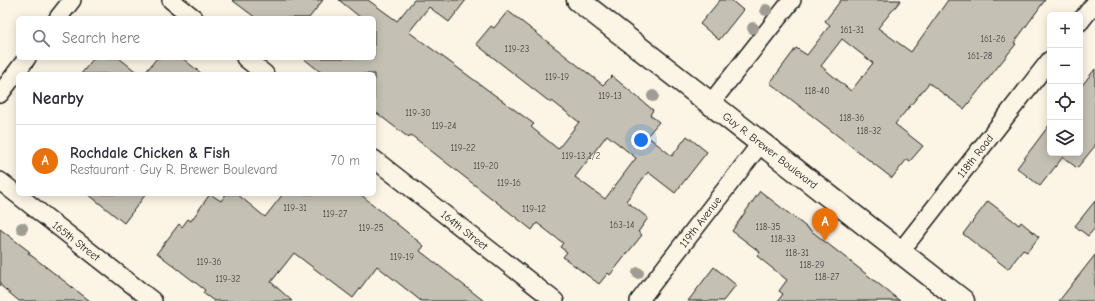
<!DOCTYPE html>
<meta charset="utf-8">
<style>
body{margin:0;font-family:"Comic Neue",sans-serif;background:#f2f2f3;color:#2b2b33}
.controls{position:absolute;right:12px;top:12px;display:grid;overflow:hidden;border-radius:6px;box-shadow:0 2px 10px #0003}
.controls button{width:36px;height:36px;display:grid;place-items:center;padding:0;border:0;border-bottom:1px solid #e1e1e2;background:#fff;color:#2b2b33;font:20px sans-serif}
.you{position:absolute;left:641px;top:140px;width:14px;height:14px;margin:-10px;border:3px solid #fff;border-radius:50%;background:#1a73e8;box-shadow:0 0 0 6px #1a73e833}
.badge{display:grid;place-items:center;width:26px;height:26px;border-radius:50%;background:#db2777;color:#fff;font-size:13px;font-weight:700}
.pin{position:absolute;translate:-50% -33px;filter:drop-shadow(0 1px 2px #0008)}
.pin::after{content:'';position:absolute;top:21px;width:14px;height:12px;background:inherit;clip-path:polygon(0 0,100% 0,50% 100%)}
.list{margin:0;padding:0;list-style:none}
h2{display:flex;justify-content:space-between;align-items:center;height:52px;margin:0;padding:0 16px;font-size:17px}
h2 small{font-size:13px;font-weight:400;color:#7c7c81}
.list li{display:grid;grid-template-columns:26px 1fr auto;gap:12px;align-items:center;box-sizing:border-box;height:72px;padding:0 16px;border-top:1px solid #e1e1e2}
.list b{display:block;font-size:15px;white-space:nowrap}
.list p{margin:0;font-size:13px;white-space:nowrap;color:#7c7c81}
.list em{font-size:13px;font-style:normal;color:#7c7c81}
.icon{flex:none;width:22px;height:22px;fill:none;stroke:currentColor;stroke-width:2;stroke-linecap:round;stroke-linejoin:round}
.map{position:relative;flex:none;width:1095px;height:301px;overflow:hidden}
.search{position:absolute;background:#fff;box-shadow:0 2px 10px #0003;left:16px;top:16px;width:360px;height:44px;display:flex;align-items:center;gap:10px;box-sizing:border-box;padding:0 14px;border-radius:6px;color:#7c7c81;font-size:15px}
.panel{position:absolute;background:#fff;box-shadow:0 2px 10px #0003;left:16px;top:72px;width:360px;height:124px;border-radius:6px}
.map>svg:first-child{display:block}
.building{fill:#c4c0b3;stroke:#1c1c1c;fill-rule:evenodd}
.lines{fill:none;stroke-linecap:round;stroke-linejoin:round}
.street-casing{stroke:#1c1c1c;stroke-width:20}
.secondary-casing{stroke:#1c1c1c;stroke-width:25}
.street{stroke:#fcf5e5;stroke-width:17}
.secondary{stroke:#fcf5e5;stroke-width:22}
.tree{fill:#a09c93}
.labels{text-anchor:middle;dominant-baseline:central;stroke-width:3.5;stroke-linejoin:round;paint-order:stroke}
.number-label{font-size:9px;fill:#464542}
.street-label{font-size:11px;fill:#1c1c1c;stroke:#fcf5e5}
</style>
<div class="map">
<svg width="1095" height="301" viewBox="0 0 1095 301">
<rect width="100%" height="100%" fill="#fcf5e5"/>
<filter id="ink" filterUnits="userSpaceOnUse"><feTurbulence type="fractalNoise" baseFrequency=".025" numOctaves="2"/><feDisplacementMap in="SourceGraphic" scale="8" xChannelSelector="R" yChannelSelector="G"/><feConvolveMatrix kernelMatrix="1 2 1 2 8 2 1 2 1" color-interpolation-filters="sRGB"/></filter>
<g filter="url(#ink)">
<g class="building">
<path d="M232,0H323L309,18H256Z"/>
<path d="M339,0H368L397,21L414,0H466L449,22L429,7L409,32L534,124L531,127L558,149L579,122L552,101L551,103L476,44L491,26L494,28L508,11L603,85L612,76L653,110L650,115L659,122L647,136L672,156L687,136L707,152L675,193L648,172L626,201L648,218L638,232L642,235L610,275L608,273L599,284L563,257L567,252L560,247L563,243L537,223L532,230L411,135L409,138L374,111V74H323L303,58H374V18H361ZM607,135L636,158L605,199L575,177Z"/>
<path d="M720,0H731L743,10L719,40L700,24Z"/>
<path d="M841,0H901L878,28L911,52L948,0H1045L1014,43L1016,44L964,109L929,83L895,124L923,146L910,161L907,159L892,178L770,83L796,48L807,55L830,25L825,21ZM842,39L873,63L851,91L821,66Z"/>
<path d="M94,58H119L139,74H81Z"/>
<path d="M157,58H182L202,74H144Z"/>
<path d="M1095,69V146L1077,168L1063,157L1040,186L1017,168L1050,124V153H1080V88Z"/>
<path d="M760,191L846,258L900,301H778L783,294L779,291L787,280L757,256L760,252L732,231Z"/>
<path d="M88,194H146L124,223Z"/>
<path d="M210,194L221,201L226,194H237L265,217L283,194H360L424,246L420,251L484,301H421L377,266L353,298L294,253L271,282L292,301H214L203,293L205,290L157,253L179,224L182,227L188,219L191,221Z"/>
<path d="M988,201L1019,225L1021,222L1039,237L1027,252L1023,250L1008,269L963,234Z"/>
<path d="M1095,201V228L1088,236L1075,226Z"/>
<path d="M0,229L30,252L28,253L90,301H19L0,285Z"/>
<path d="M1095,255V301H1059L1073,283Z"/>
<path d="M714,267L736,285L723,301H688Z"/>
</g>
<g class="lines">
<g class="street-casing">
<g id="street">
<path d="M171,0L194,18"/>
<path d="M58,18L72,0"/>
<path d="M1080,22L1095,3"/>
<path d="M245,58L265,74"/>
<path d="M0,94L27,58"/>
<path d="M710,104L792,0"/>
<path id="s1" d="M374,159L555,301"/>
<path id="s2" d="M0,181L153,301"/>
<path id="s3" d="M900,252L1050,60"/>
<path id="s4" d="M639,301L761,143"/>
</g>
</g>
<g class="secondary-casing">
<g id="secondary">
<path id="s5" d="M578,0L963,301"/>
</g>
</g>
<use href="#street" class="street"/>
<use href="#secondary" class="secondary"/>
</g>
<g class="tree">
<circle cx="766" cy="10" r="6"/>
<circle cx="753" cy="28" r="6"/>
<circle cx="653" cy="96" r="6"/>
<circle cx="22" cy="228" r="6"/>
<circle cx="638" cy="273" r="6"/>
</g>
</g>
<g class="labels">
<g class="number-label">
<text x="852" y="30">161-31</text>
<text x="993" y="39">161-26</text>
<text x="517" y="49">119-23</text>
<text x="980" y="56">161-28</text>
<text x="557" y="77">119-19</text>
<text x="817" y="91">118-40</text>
<text x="610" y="96">119-13</text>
<text x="418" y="113">119-30</text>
<text x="852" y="118">118-36</text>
<text x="444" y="126">119-24</text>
<text x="869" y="131">118-32</text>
<text x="463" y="148">119-22</text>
<text x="581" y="156">119-13 1/2</text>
<text x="486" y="166">119-20</text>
<text x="509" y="183">119-16</text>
<text x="295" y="208">119-31</text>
<text x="534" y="209">119-12</text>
<text x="335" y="214">119-27</text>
<text x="622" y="225">163-14</text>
<text x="768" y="227">118-35</text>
<text x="371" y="228">119-25</text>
<text x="783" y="239">118-33</text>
<text x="797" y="253">118-31</text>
<text x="402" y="257">119-19</text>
<text x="209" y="262">119-36</text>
<text x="812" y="265">118-29</text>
<text x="827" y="277">118-27</text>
<text x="228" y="279">119-32</text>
</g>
<g class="street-label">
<text stroke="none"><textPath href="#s5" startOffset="244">Guy R. Brewer Boulevard</textPath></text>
<text stroke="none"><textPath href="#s3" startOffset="122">118th Road</textPath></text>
<text stroke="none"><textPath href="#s4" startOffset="100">119th Avenue</textPath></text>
<text stroke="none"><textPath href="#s1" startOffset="115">164th Street</textPath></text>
<text stroke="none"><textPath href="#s2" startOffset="97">165th Street</textPath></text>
</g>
</g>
</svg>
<div class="controls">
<button>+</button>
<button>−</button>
<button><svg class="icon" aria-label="locate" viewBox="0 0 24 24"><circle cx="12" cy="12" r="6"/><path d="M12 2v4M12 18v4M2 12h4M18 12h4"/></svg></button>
<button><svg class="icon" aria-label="layers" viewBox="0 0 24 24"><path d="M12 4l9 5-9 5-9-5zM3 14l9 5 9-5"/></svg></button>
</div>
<div class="you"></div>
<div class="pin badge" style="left:825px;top:241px;background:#e8710a">A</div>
<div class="search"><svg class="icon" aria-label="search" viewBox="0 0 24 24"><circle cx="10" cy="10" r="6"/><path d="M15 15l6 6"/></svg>Search here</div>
<section class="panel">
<h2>Nearby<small></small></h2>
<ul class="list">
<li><span class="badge" style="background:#e8710a">A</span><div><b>Rochdale Chicken &amp; Fish</b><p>Restaurant · Guy R. Brewer Boulevard</p></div><em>70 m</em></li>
</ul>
</section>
</div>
